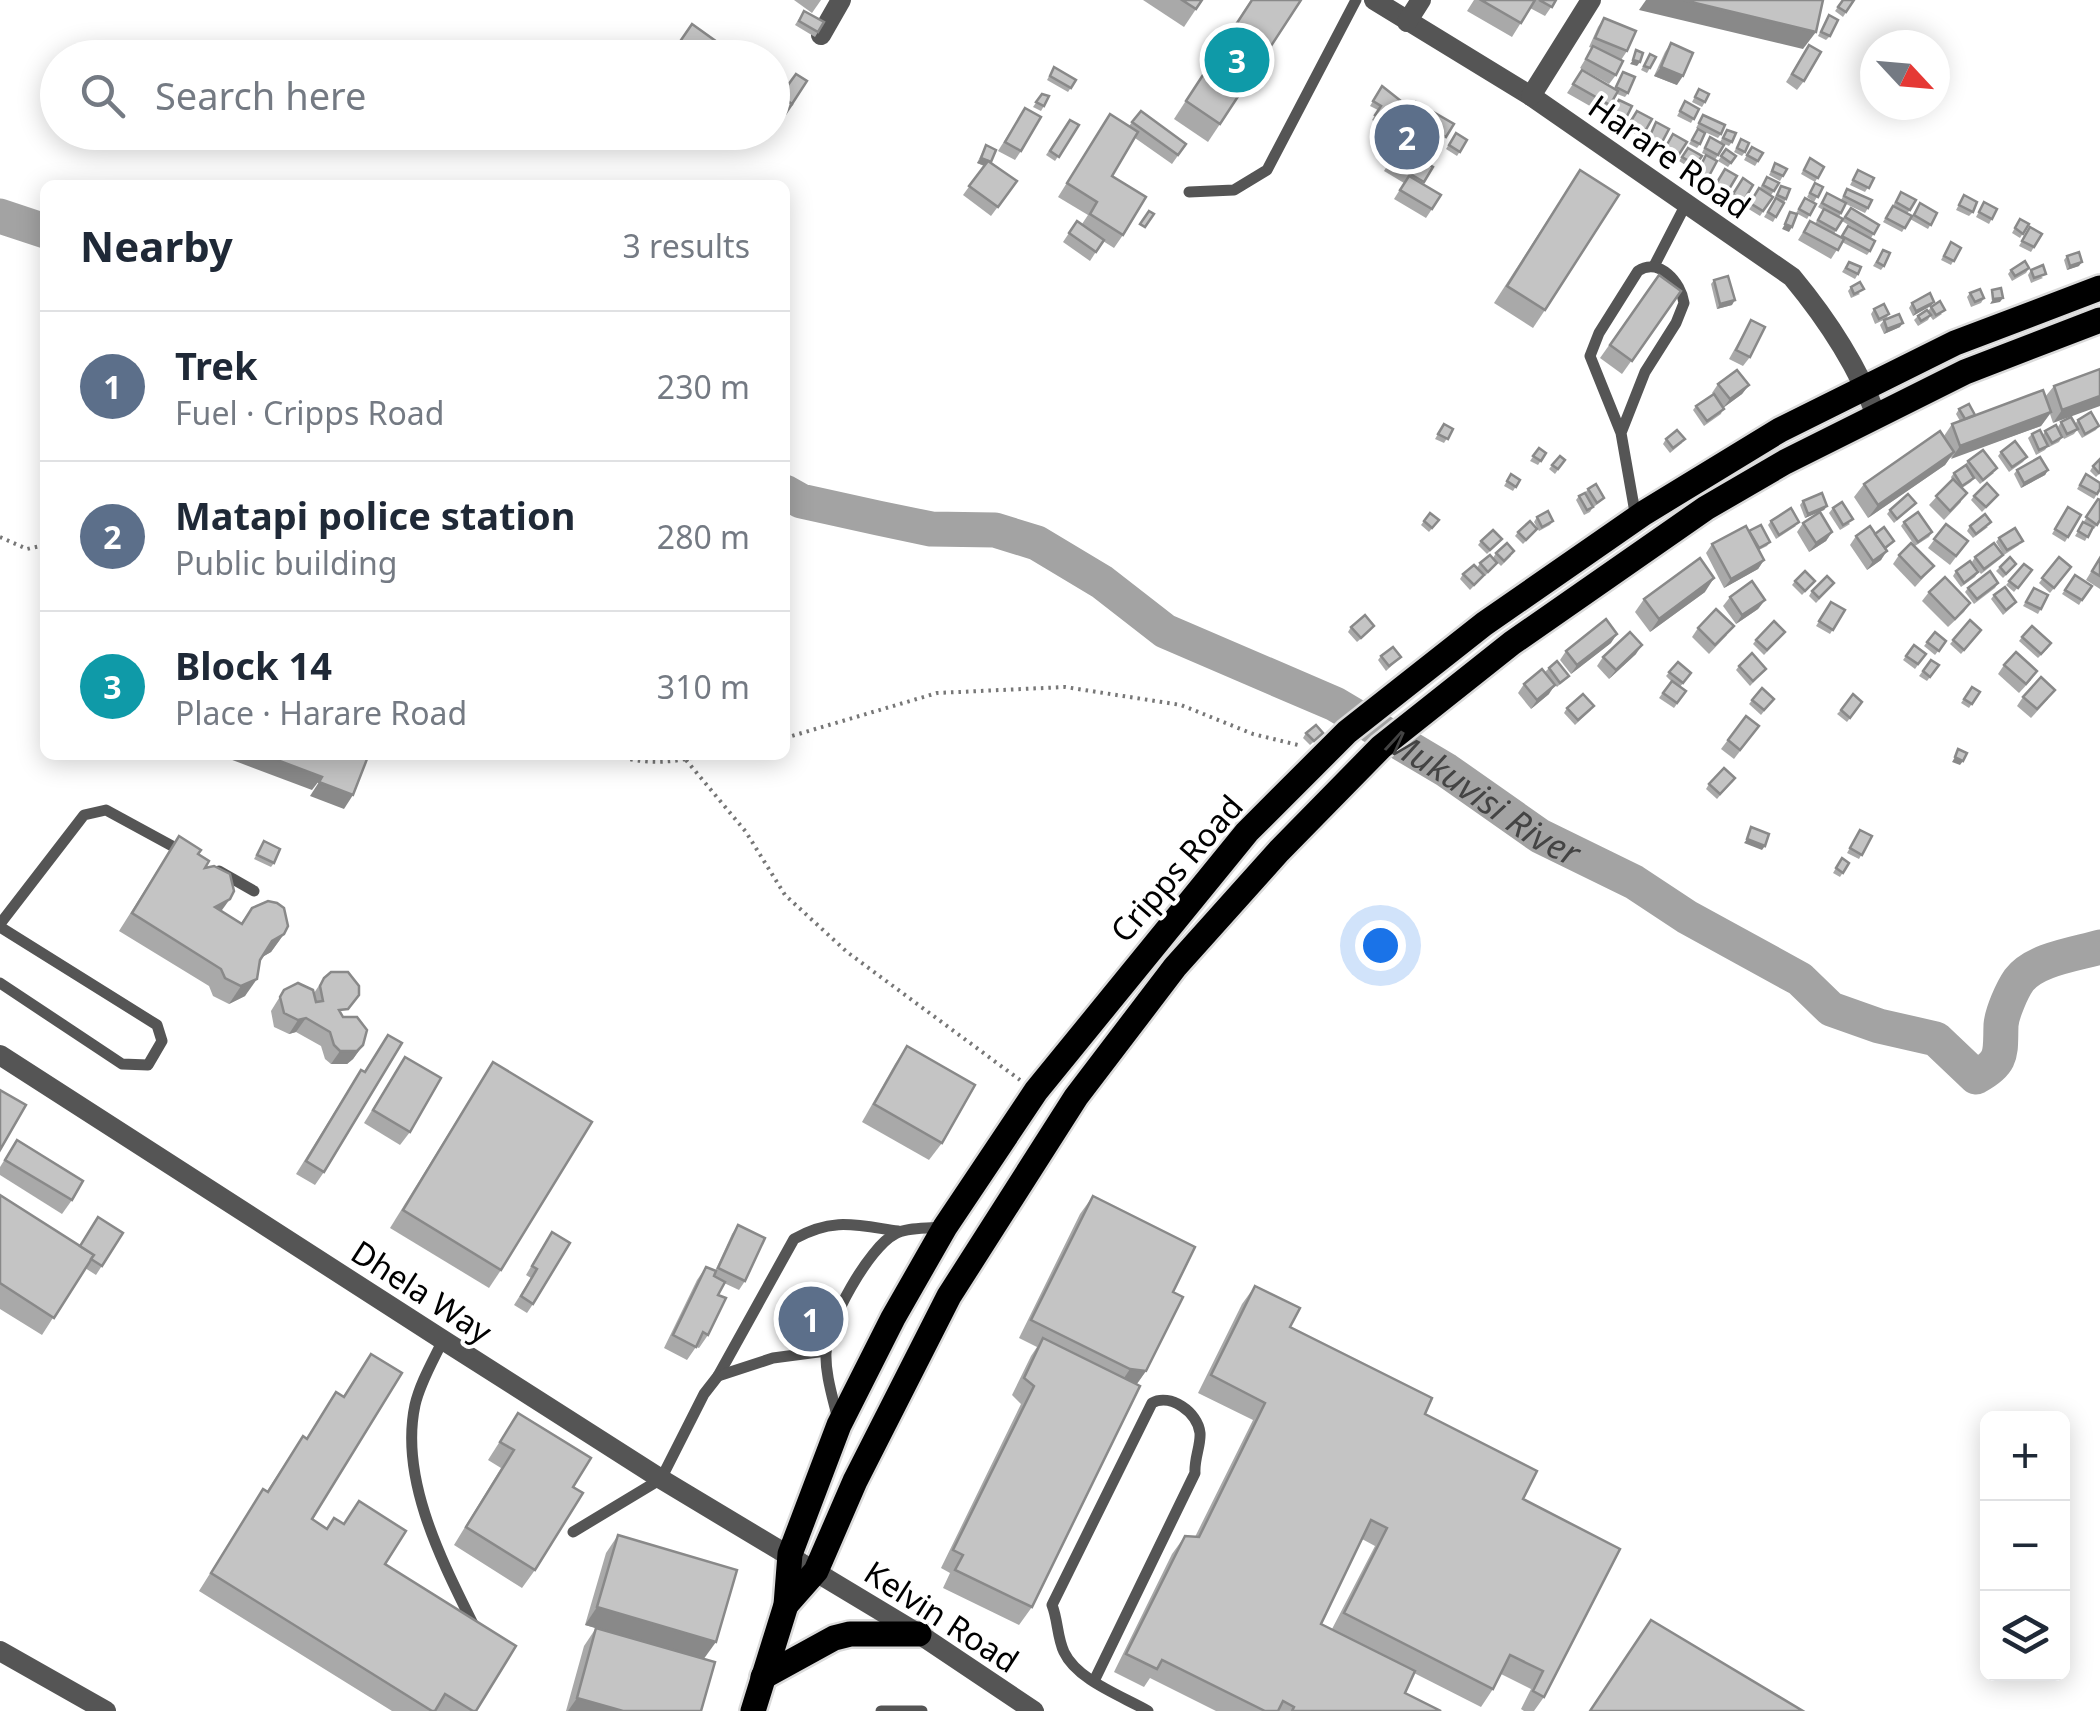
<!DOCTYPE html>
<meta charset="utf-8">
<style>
body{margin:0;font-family:"Noto Sans",sans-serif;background:#f6f6f7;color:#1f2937}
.controls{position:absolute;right:30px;bottom:30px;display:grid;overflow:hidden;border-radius:15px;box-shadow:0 5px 25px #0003}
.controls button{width:90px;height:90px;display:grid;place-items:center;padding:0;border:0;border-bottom:2px solid #e0e1e3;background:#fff;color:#1f2937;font:50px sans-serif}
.compass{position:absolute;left:1860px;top:30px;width:90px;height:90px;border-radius:50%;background:#fff;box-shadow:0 5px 25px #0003;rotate:116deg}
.you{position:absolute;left:1380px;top:945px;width:35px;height:35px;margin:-25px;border:8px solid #fff;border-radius:50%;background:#1a73e8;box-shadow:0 0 0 15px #1a73e833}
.badge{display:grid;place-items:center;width:65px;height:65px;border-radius:50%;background:#b45309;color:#fff;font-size:32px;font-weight:700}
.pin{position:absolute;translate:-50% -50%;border:5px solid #fff;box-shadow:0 2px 10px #0006}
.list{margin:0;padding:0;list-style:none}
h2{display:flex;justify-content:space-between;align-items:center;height:130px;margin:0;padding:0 40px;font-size:42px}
h2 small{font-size:32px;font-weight:400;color:#747a83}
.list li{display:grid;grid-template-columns:65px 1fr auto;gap:30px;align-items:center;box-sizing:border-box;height:150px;padding:0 40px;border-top:2px solid #e0e1e3}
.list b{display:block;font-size:38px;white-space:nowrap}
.list p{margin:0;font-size:32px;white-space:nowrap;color:#747a83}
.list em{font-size:32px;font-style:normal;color:#747a83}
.icon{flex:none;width:55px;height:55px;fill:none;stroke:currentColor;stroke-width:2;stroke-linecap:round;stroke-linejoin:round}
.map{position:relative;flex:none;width:2100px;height:1711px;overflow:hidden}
.search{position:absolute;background:#fff;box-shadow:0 5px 25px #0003;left:40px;top:40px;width:750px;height:110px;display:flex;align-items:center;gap:25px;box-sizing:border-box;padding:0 35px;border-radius:55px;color:#747a83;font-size:38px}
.panel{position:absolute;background:#fff;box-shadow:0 5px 25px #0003;left:40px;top:180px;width:750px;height:580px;border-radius:15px}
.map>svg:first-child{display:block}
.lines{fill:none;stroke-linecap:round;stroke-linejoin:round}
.river{stroke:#a3a3a3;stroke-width:35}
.primary-casing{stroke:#dbdbdb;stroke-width:30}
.path{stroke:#777;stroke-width:4;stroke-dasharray:2.5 5;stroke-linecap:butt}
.lane{stroke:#555;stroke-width:11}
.street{stroke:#555;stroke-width:20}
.primary{stroke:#000;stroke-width:25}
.wall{fill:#a9a9a9;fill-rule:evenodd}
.shaded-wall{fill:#898989}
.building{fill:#c4c4c4;stroke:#898989;stroke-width:2.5}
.labels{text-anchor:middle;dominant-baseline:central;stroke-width:8;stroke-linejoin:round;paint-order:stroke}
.street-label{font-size:32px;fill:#000;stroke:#fff}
.water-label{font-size:35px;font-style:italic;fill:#444;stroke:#fff}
</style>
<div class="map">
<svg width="2100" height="1711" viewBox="0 0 2100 1711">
<rect width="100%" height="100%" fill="#fff"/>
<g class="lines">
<g class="river">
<path d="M0,216L45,231"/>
<path id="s1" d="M785,492L801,501L878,518L931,529L995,530L1037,543L1102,582L1165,631L1335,704L1446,770L1540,836L1634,882L1687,917L1800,979L1831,1009L1879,1026L1936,1039L1976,1077C2004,1062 2000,1053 2001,1025C2002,1013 2012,990 2019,980C2035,959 2076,954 2100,947"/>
</g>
<g class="primary-casing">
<g id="primary">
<path d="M786,1605L816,1571L855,1481L949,1296L1076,1097L1175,967L1279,851L1381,747L1512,643L1706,508L1785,462L1965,372L2100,320"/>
<path d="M763,1677L834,1638L850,1634H919"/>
<path d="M753,1711L786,1605L790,1554L839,1425L893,1318L945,1227L1036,1091L1247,832L1347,732L1484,624L1644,513L1780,430L1955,343L2100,288"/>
</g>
</g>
<g class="path">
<path d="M0,537L27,549L45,545"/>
<path d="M785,738L937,693L1065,687L1181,705L1253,734L1302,746"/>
<path d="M616,755C642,765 676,763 703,755"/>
<path d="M686,760L746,832L785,895L847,952L1020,1080"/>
</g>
<g class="lane">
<path d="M1189,192L1234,190L1267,170L1356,0"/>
<path d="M1654,266L1686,204"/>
<path d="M1621,433L1645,372L1676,323L1684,303C1681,282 1659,257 1638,271L1599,333L1590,356L1621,433L1636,518"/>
<path d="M219,871L254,891"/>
<path d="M0,924L84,815L106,810L185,853"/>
<path d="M0,927L157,1025L162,1041L148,1065L122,1064L0,983"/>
<path d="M443,1340C433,1361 420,1383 415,1405C399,1480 443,1563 475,1628"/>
<path d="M718,1376L794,1239C833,1217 856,1225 898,1231"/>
<path d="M838,1420C833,1398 825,1374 826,1352C827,1323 869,1247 895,1234C907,1227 927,1229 941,1227"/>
<path d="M573,1532L661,1479L704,1394L718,1376L773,1358L826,1351"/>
<path d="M1094,1681L1195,1473C1194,1459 1201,1445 1200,1433C1198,1412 1170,1393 1152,1403L1052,1605C1058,1620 1057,1637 1064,1652C1077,1680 1122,1696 1148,1711"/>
<path d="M881,1711H922"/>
</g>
<g class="street">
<path d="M1374,0L1531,96L1792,277C1826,318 1857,365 1876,415"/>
<path d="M1407,22L1421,0"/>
<path d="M821,35L841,0"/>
<path d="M1531,96L1591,0"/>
<path d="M0,1055L443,1340L661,1479L919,1634L1034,1711"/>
<path d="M0,1651L106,1711"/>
</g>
<use href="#primary" class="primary"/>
</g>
<g class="wall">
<path d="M794,0H821L812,13Z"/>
<path d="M1143,0H1202L1184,27Z"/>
<path d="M1251,0L1220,124L1208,142L1174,119Z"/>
<path d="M1474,0H1556L1545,16L1530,8L1512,37L1467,11Z"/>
<path d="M1843,0H1854L1843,17L1835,11Z"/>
<path d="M804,11L824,22L815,37L795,25Z"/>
<path d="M1829,15L1830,36L1826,40L1818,36Z"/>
<path d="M1604,18L1627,51L1621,60L1616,75L1609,84L1580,68L1592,48L1589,47L1598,27Z"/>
<path d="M692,24L737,58H680L673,52Z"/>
<path d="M1671,43L1677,85L1654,76L1665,52Z"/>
<path d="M1809,45L1804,81L1797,90L1786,82Z"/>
<path d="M1650,54V68L1647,73L1641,70Z"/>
<path d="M1054,67L1076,80L1068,92L1047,80Z"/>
<path d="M1582,70L1614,89L1623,72L1628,93L1625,97L1617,94L1604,114L1567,93Z"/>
<path d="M807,81L775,128L772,127V91L780,96Z"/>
<path d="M1382,86L1401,101L1385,128L1372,120L1378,110L1370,106Z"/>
<path d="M1699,89L1705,102L1702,107L1692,102Z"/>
<path d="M1042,94L1044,106L1041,111L1033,107Z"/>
<path d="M1619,100L1625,120L1622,124L1609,118Z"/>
<path d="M1685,101L1699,109L1691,123L1677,116Z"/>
<path d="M1416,102L1454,124L1439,146L1402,124Z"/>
<path d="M1025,108L1021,151L1015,160L998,151Z"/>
<path d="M1141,111L1186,144L1172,164L1135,138L1112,176L1123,235L1114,248L1103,241L1090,261L1063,242L1077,221L1082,224L1088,215L1058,197L1110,114L1129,126Z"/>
<path d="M1637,111L1652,119L1641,137L1626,129Z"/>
<path d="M1703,115L1721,134L1718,138L1696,128Z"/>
<path d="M1070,120L1079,125L1055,161L1046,155Z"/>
<path d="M1656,122L1661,144L1658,148L1645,142Z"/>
<path d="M1698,129L1700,144L1697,148L1689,144Z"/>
<path d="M1727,130L1732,142L1729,146L1720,142Z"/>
<path d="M1456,133L1467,140L1457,156L1446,149Z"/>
<path d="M1673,134L1687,142L1675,160L1662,152Z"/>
<path d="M1741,139L1745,152L1742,156L1734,152Z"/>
<path d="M1707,142L1724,145L1715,160L1706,181L1695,175L1706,155L1702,153Z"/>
<path d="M986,145L991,162L1017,181L991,216L963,195L984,166L977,163Z"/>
<path d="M1399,147L1433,167L1423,184L1432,209L1426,218L1394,199L1404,183L1384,171Z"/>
<path d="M1688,148L1702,156L1693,170L1679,161Z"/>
<path d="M1726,149L1736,156L1728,167L1718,161Z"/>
<path d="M1749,151L1763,153L1755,166L1744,160Z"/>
<path d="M1810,158L1824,167L1815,182L1801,174Z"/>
<path d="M1775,163L1783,176L1780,181L1769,175Z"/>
<path d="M1725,169L1737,176L1725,196L1712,188Z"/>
<path d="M1580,170L1545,310L1533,328L1494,303Z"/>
<path d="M1858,170L1874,178L1865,192L1850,185Z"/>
<path d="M1767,177L1774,191L1771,195L1773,197L1760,216L1747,208Z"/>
<path d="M1743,178L1753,185L1741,205L1730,199Z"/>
<path d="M1815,183L1823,187L1814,202L1807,197Z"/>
<path d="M1781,186L1786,199L1773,222L1764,217L1775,200L1774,199Z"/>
<path d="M1847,189L1868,208L1865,213L1846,204L1839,217L1843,219L1834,234L1841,238L1848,226L1870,238L1842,221L1851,208L1879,225L1871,238L1870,251L1867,255L1842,242L1831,259L1798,240L1810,221L1815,224L1823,210L1818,207L1824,198L1841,200Z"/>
<path d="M1901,192L1916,200L1907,214L1912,216L1902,232L1883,222Z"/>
<path d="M1964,195L1973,212L1969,216L1956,210Z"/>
<path d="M1805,198L1816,204L1807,219L1796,213Z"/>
<path d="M1984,202L1997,209L1989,224L1976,217Z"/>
<path d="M1920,203L1937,213L1928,229L1910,219Z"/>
<path d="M2020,219L2029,224L2020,238L2012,233Z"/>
<path d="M2030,227L2042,234L2031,252L2019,246Z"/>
<path d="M1948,247L1961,248L1951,265L1941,260Z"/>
<path d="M1883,250L1884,266L1881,270L1873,266Z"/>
<path d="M2067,256L2079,266L2067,270L2064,260Z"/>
<path d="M1846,266L1858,274L1855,279L1842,272Z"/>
<path d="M2029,268L2026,273L2012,281L2008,274L2011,270Z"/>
<path d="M2031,270L2043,278L2031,283L2028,275Z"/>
<path d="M1659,275L1681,291L1622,374L1600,358Z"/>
<path d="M1714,280L1732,305L1717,309L1711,284Z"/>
<path d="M1851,287L1860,294L1851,298L1848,291Z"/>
<path d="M1970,293L1984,298L1981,303L1971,307L1967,297Z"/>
<path d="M1934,302L1913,316L1909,308L1912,303Z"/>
<path d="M1931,307L1942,314L1933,320L1930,316L1928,320L1918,326L1914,320L1918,316L1928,311Z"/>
<path d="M1874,309L1889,314L1886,319L1875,324L1871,314Z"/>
<path d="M1751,320L1750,357L1743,366L1729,359Z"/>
<path d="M1884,320L1900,327L1884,334L1880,325Z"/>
<path d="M2100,369L2053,423L2050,414L2041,426L1950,458L1945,465L1868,518L1854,497L1864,484L1944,436L1952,424L1960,421L1956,414L1959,409L1975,415L2045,397L2054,386Z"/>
<path d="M1718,384L1749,385L1742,394L1723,408L1721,414L1704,426L1693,410L1696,406L1713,394L1712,393Z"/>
<path d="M2078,420L2099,426L2096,430L2082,438L2077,430L2074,434L2064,439L2058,427L2061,422L2075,424Z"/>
<path d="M1444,424L1453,429L1444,443L1435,439Z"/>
<path d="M2045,431L2062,437L2059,442L2049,447L2048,446L2045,450L2036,455L2028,438L2032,434L2043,435Z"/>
<path d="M1666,439L1682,443L1670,453L1663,444Z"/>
<path d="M1539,448L1546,453L1538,465L1530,461Z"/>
<path d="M2001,452L2027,457L2023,462L2009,472L1998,456Z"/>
<path d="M1560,456L1565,460L1555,474L1549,469Z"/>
<path d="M1968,461L1994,473L1980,484L1968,470L1974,478L1971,482L1962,488L1961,502L1944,520L1929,505L1952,480L1951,477L1954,473L1965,465Z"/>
<path d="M2093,466L2100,473L2096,477L2090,471Z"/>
<path d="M2017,470H2048L2045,475L2021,488L2014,474Z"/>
<path d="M1511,474L1520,480L1513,491L1504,486Z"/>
<path d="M2086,474L2100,489L2094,499L2077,489Z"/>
<path d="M1588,489L1604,498L1594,507L1588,499L1593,507L1590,512L1584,515L1576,500L1579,496L1585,493Z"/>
<path d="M1998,495L1982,512L1971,500L1974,496Z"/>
<path d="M2098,499L2100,520L2094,529L2092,528L2085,541L2075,536Z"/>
<path d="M1803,501L1827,506L1824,510L1805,518L1800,505Z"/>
<path d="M1912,507L1894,523L1887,514L1890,510Z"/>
<path d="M2068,507L2081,515L2065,542L2052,534Z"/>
<path d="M1833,508L1850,524L1840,530L1829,513Z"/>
<path d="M1430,513L1439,520L1429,532L1421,525Z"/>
<path d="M1537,517L1553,521L1550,525L1539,531L1534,522Z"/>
<path d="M1771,521L1796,526L1776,539L1768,525Z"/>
<path d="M1904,522L1932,532L1929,537L1915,546L1901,526Z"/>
<path d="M1803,523L1832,532L1826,541L1809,552L1797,532Z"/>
<path d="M1946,524L1968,541L1950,565L1928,548Z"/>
<path d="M1970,526L1988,527L1973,538L1967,531Z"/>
<path d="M1537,529L1523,544L1515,536L1518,532Z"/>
<path d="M1749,531L1770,542L1767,546L1759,550L1764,560L1758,569L1724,588L1706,553L1712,544Z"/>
<path d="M1875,534L1894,541L1886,549L1881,560L1867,570L1850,545L1856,536Z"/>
<path d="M1999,538L2019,545L2004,555L1996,542Z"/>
<path d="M1502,539L1487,554L1478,545L1481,541Z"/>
<path d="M1496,553L1511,556L1501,566L1493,558Z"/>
<path d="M1899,555L1934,566L1915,587L1893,564Z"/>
<path d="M2003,555L2000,559L1981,574L1972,562L1975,557Z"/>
<path d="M2059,557L2071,567L2050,593L2039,583Z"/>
<path d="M2100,557V589L2086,580Z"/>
<path d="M1480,563H1497L1485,576L1477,568Z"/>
<path d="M2024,564L2032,570L2014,592L2006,585Z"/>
<path d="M2000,567L2013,568L2003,578L1996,571Z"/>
<path d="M1956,571L1978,572L1975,577L1961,587L1953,576Z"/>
<path d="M1463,574L1484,575L1470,590L1460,579Z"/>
<path d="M2075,575L2082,600L2079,605L2062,594Z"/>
<path d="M1795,581H1815L1802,595L1792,585Z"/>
<path d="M1998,583L1995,588L1974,604L1965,592L1968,588Z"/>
<path d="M1831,587L1816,603L1809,596L1812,591Z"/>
<path d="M2034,588L2048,595L2038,614L2023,606Z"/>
<path d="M1705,592L1650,632L1635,612L1644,599Z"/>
<path d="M1929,592L1970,603L1964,612L1948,627L1922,601Z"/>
<path d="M1994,595L2013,606L2003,615L1991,599Z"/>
<path d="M1730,597L1765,600L1758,609L1736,624L1723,606Z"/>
<path d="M1831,602L1845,610L1830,634L1816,626Z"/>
<path d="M1970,620L1981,630L1961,654L1950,644Z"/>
<path d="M1351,627L1371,630L1357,642L1348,632Z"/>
<path d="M1698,628L1727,635L1709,654L1692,637Z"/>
<path d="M1935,632L1946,641L1935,655L1924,646Z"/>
<path d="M1782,636L1764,655L1753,644L1756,640Z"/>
<path d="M2022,637L2048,648L2038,658L2019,641Z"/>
<path d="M1611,643L1571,674L1560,660L1566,651Z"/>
<path d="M1914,645L1926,654L1915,669L1903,660Z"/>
<path d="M1636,654L1609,679L1597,666L1603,657Z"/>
<path d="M1381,656L1401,657L1386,671L1378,660Z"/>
<path d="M1931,660L1939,665L1927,681L1919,676Z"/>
<path d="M1678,662L1691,673L1680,687L1686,691L1674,708L1659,698L1671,681L1666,676Z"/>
<path d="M2004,665L2031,680L2019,693L1998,674Z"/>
<path d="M1739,666L1766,669L1750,686L1736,670Z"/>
<path d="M1549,668L1569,676L1557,687L1545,672Z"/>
<path d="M1524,684L1549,694L1531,709L1518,693Z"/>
<path d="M1972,687L1980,692L1969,708L1961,703Z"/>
<path d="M1762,688L1774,699L1761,715L1749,704Z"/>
<path d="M2023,697L2048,699L2031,718L2017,706Z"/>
<path d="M1862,702L1847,722L1837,714L1841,710Z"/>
<path d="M1567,708L1591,710L1575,725L1564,713Z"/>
<path d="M1746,716L1759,726L1734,759L1721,749Z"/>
<path d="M1306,733L1319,737L1310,745L1303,738Z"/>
<path d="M1735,778L1717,799L1706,789L1709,784Z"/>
<path d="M1860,830L1872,836L1859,859L1847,853Z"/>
<path d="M179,836L198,854L222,911L241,923L252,908L284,934L271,952L262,957L245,996L229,1004L213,996L209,986L119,931Z"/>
<path d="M264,841L274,863L271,867L254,859Z"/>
<path d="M1842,858L1849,863L1840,877L1833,873Z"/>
<path d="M324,978L343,1017L363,1045L353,1059L347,1064H331L325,1059L321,1046L296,1032L289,1034L274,1027L271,1011L284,990L314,993Z"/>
<path d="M388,1035L324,1172L315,1185L296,1174L352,1084L361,1070L364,1072Z"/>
<path d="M907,1046L942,1143L929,1160L862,1122L895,1064Z"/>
<path d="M405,1057L410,1132L400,1145L364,1123Z"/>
<path d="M493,1062L501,1270L489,1288L390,1228Z"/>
<path d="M17,1140L72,1200L62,1214L0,1175V1167Z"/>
<path d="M0,1195L79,1245L123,1233L96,1275L85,1268L42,1335L0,1309Z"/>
<path d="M1093,1196L1173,1292L1146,1371L1137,1384L1032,1607L1019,1625L943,1588L950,1573L941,1568L1021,1404L1012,1395L1031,1356L1037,1347L1019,1338L1080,1214Z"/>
<path d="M738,1225L745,1281L739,1290L724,1283L718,1295L708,1335L699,1348L696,1347L687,1360L664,1348L697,1280L706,1267L715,1271L732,1234Z"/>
<path d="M546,1241L533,1304L527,1313L514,1305L531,1278L526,1275Z"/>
<path d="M1255,1286L1290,1327L1425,1414L1523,1499L1620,1549L1544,1697L1534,1711H1524L1521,1709L1531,1689L1501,1674L1493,1689L1481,1707L1414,1673L1405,1693L1441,1711H1216L1150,1678L1144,1687L1114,1672L1172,1554L1185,1536L1195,1537L1253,1420L1198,1393L1242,1304ZM1362,1539L1375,1546L1332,1629L1321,1624Z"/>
<path d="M371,1354L312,1519L327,1528L344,1524L359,1501L385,1564L476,1711H392L199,1591L263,1489L267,1491L303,1436L306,1439L336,1392L343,1397Z"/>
<path d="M518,1413L573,1487L535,1570L522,1588L454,1545L501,1468L488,1460Z"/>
<path d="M618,1535L704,1658L701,1711H566L584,1646L596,1628L585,1625L606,1553Z"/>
</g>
<g class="shaded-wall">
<path d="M1646,0H1683L1816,32L1803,49L1639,10Z"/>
<path d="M1633,60L1640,62L1637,66L1630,64Z"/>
<path d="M1661,67L1683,76L1677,85L1654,76Z"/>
<path d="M981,158L991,162L988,167L977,163Z"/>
<path d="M1785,224L1792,227L1789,232L1782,229Z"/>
<path d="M2082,262L2079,266L2067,270L2070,266Z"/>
<path d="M2003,298L2000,302L1990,304L1993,299Z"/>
<path d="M1735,300L1732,305L1717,309L1720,304Z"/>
<path d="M1934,302L1931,306L1913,316L1916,311Z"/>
<path d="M1903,323L1900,327L1884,334L1887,329Z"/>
<path d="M1749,385L1742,394L1723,408L1730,399Z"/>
<path d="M2100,396V406L2053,423L2062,410Z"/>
<path d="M2051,412L2041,426L1951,459L1960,446Z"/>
<path d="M1954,452L1945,465L1868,518L1878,505Z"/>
<path d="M2048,470L2045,475L2021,488L2024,483Z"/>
<path d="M1827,506L1824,510L1805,518L1808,514Z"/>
<path d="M1832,532L1826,541L1809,552L1816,543Z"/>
<path d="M1887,551L1881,560L1867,570L1873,561Z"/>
<path d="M1764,560L1758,569L1724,588L1731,579Z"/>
<path d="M1714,578L1705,592L1650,632L1659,619Z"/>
<path d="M1765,600L1758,609L1736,624L1742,615Z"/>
<path d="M1617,634L1611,643L1571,674L1577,665Z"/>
<path d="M1642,645L1636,654L1609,679L1616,670Z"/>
<path d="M1555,685L1549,694L1531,709L1537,700Z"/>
<path d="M228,755H264L322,777L312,790L227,758Z"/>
<path d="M1955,757L1963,761L1960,765L1952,762Z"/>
<path d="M319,782L353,795L344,809L310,796Z"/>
<path d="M1747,839L1765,846L1762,850L1744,843Z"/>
<path d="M230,899L217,917L215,907Z"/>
<path d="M284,934L271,952L259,959L272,941Z"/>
<path d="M257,979L245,996L229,1004L241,986Z"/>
<path d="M306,1018L296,1032L289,1034L298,1020Z"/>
<path d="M363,1045L353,1059L347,1064H331L340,1051Z"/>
<path d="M1130,1369L1146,1371L1133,1389L1118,1387Z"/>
<path d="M597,1607L716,1642L703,1660L585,1625Z"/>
<path d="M577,1698L623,1711H568Z"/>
</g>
<g class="building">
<path d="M1182,0H1202L1196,9Z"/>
<path d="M1252,0H1301L1220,124L1186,101Z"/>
<path d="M1481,0H1535L1521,23Z"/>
<path d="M1539,0H1556L1552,7Z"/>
<path d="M1683,0H1823L1816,32Z"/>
<path d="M1843,0H1854L1846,12L1838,7Z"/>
<path d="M804,11L824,22L818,32L799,21Z"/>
<path d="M1829,15L1838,20L1830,36L1821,32Z"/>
<path d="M1604,18L1636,31L1627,51L1595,38Z"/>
<path d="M692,24L738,57L737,58H699L679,43Z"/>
<path d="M1671,43L1693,53L1683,76L1661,67Z"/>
<path d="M1809,45L1821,52L1804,81L1792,74Z"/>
<path d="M1593,46L1623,61L1616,75L1586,59Z"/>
<path d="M1636,50L1643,53L1640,62L1633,60Z"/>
<path d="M1650,54L1656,57L1650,68L1644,66Z"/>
<path d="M1054,67L1076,80L1071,88L1050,76Z"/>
<path d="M1582,70L1618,91L1610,105L1573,84Z"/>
<path d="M1623,72L1635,77L1628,93L1616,87Z"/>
<path d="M796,74L807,81L792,104L780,96Z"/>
<path d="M1382,86L1401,101L1388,123L1375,115L1381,106L1373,101Z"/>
<path d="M1699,89L1709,94L1705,102L1695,97Z"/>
<path d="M772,91L792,104L782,119L772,114Z"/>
<path d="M1042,94L1049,96L1044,106L1036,102Z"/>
<path d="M1619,100L1632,106L1625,120L1612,113Z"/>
<path d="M1685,101L1699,109L1694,119L1680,111Z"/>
<path d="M1416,102L1454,124L1446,137L1409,115Z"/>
<path d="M1025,108L1041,117L1021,151L1005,142Z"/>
<path d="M1141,111L1186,144L1178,155L1132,122Z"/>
<path d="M1637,111L1652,119L1644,133L1629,124Z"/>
<path d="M1110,114L1138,132L1112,176L1146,197L1123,235L1090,214L1097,202L1067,183Z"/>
<path d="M1703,115L1725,125L1721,134L1699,123Z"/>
<path d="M1070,120L1079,125L1059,157L1050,151Z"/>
<path d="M1656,122L1669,129L1661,144L1649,138Z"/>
<path d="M1698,129L1705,133L1700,144L1692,140Z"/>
<path d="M1727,130L1736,133L1732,142L1723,138Z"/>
<path d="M1456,133L1467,140L1460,152L1449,145Z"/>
<path d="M1673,134L1687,142L1678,156L1665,148Z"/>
<path d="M1710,137L1724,145L1718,155L1705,148Z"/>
<path d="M1741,139L1749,143L1745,152L1737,148Z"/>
<path d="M986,145L996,150L991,162L981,158Z"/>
<path d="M1399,147L1433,167L1424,182L1390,162Z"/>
<path d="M1752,147L1763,153L1758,161L1747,155Z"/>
<path d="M1688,148L1702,156L1696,165L1682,157Z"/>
<path d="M1726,149L1736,156L1731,163L1721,156Z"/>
<path d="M1706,155L1717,161L1709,176L1698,171Z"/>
<path d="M1810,158L1824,167L1818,178L1804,170Z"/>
<path d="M988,161L1017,181L998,207L969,186Z"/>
<path d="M1775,163L1787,169L1783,176L1772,171Z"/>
<path d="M1725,169L1737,176L1728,191L1716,184Z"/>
<path d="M1580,170L1619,195L1545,310L1507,286Z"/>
<path d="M1858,170L1874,178L1869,188L1853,180Z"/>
<path d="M1409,176L1441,195L1432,209L1400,190Z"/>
<path d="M1767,177L1779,183L1774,191L1763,185Z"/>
<path d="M1743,178L1753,185L1744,200L1733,194Z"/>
<path d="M1815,183L1823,187L1818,197L1810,193Z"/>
<path d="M1781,186L1790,189L1786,199L1777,195Z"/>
<path d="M1759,188L1773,197L1763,211L1750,203Z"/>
<path d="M1847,189L1872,200L1868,208L1844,196Z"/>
<path d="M1901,192L1916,200L1910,210L1896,202Z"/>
<path d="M1827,193L1846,203L1841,213L1822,203Z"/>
<path d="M1964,195L1977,202L1973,212L1959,205Z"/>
<path d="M1776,198L1784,203L1776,217L1768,212Z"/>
<path d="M1805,198L1816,204L1810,215L1799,209Z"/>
<path d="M1984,202L1997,209L1992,219L1979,212Z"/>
<path d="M1920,203L1937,213L1931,225L1914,215Z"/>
<path d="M1893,206L1912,216L1905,228L1886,218Z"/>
<path d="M1851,208L1879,225L1874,234L1845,217Z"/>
<path d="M1824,209L1843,219L1836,230L1818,220Z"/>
<path d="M1149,211L1154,214L1145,227L1140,224Z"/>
<path d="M1790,212L1797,214L1792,227L1785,224Z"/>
<path d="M2020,219L2029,224L2023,234L2015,228Z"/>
<path d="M1077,221L1104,240L1096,252L1069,233Z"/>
<path d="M1810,221L1844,239L1838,250L1804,232Z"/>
<path d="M1848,226L1875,241L1870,251L1842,236Z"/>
<path d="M2030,227L2042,234L2034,247L2022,241Z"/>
<path d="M1951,242L1961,248L1954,261L1944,256Z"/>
<path d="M1883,250L1890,253L1884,266L1877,262Z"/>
<path d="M2079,252L2082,262L2070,266L2067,256Z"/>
<path d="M2025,261L2029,268L2015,276L2011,270Z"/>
<path d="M1849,262L1861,267L1858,274L1846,268Z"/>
<path d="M2043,265L2046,274L2034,278L2031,270Z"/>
<path d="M1659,275L1681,291L1632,361L1610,345Z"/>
<path d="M1728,276L1735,300L1720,304L1714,280Z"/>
<path d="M1860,282L1864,289L1854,294L1851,287Z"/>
<path d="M2001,288L2003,298L1993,299L1992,290Z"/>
<path d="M1980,289L1984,298L1975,302L1970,293Z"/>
<path d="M1930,293L1934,302L1916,311L1912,303Z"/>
<path d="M1940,301L1945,310L1936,315L1931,307Z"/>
<path d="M1884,304L1889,314L1879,319L1874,309Z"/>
<path d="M1927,310L1931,315L1921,321L1918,316Z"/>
<path d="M1899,314L1903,323L1887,329L1884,320Z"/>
<path d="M1751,320L1765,327L1750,357L1736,350Z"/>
<path d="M2100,369V396L2062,410L2054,386Z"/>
<path d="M1737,370L1749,385L1730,399L1718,384Z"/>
<path d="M2043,390L2051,412L1960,446L1952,424Z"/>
<path d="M1714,394L1724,409L1707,421L1696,406Z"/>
<path d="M1969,404L1975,415L1965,419L1959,409Z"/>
<path d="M2091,412L2099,426L2085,434L2078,420Z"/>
<path d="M2071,417L2078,429L2067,434L2061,422Z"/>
<path d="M1444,424L1453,429L1448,439L1438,434Z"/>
<path d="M2056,425L2062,437L2052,443L2045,431Z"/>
<path d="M1677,430L1685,439L1673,448L1666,439Z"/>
<path d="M2040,430L2048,446L2039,450L2032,434Z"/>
<path d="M1940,431L1954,452L1878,505L1864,484Z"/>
<path d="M2015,441L2027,457L2012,467L2001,452Z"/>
<path d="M1539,448L1546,453L1541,461L1533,456Z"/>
<path d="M1983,450L1997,468L1983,480L1968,461Z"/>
<path d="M1560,456L1565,460L1558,469L1552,465Z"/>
<path d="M2040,457L2048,470L2024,483L2017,470Z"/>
<path d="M2100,459V472L2099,473L2093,466Z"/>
<path d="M1966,465L1974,478L1962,486L1954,473Z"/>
<path d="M1511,474L1520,480L1516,487L1507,481Z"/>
<path d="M2086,474L2100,483V489L2097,494L2080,485Z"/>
<path d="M1953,479L1967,493L1950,511L1936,496Z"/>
<path d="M1987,483L1998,495L1986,507L1974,496Z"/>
<path d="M1596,484L1604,498L1597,503L1588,489Z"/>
<path d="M1585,493L1593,507L1587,510L1579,496Z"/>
<path d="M1822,493L1827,506L1808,514L1803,501Z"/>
<path d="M1908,494L1916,503L1897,519L1890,510Z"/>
<path d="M2098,499L2100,500V520L2097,525L2086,517Z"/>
<path d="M1842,502L1853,519L1843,525L1833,508Z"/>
<path d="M2068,507L2081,515L2068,537L2055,529Z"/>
<path d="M1791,508L1799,522L1779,535L1771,521Z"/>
<path d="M1548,511L1553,521L1542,527L1537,517Z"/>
<path d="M1820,512L1832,532L1816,543L1803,523Z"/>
<path d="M1918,512L1932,532L1918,542L1904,522Z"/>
<path d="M1430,513L1439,520L1432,528L1424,521Z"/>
<path d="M1985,514L1991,522L1976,534L1970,526Z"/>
<path d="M1530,521L1537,529L1526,540L1518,532Z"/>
<path d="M2083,522L2093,527L2088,537L2078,531Z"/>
<path d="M1946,524L1968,541L1956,556L1934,539Z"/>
<path d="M1761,525L1770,542L1759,548L1749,531Z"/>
<path d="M1746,526L1764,560L1731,579L1712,544Z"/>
<path d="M1870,526L1887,551L1873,561L1856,536Z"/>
<path d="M1884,527L1894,541L1885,548L1875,534Z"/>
<path d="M2015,528L2023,541L2007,550L1999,538Z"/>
<path d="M1493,530L1502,539L1490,550L1481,541Z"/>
<path d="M1507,543L1514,551L1504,561L1496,553Z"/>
<path d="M1911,543L1934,566L1921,578L1899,555Z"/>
<path d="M1994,543L2003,555L1984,569L1975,557Z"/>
<path d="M1490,555L1497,563L1488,572L1480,563Z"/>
<path d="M2010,557L2016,564L2006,574L2000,567Z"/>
<path d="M2059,557L2071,567L2054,588L2042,578Z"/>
<path d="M1700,558L1714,578L1659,619L1644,599Z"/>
<path d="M2100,558V576L2092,571Z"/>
<path d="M1970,561L1978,572L1964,583L1956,571Z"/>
<path d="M2024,564L2032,570L2018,588L2009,581Z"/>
<path d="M1474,565L1484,575L1474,585L1463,574Z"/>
<path d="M1805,571L1815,581L1805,591L1795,581Z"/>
<path d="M1990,571L1998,583L1977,599L1968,588Z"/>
<path d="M2075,575L2092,586L2082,600L2065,590Z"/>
<path d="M1827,576L1834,583L1819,598L1812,591Z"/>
<path d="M1945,577L1970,603L1955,619L1929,592Z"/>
<path d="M1752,581L1765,600L1742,615L1730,597Z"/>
<path d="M2005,587L2016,602L2006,610L1994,595Z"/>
<path d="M2034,588L2048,595L2041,609L2026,602Z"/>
<path d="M1831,602L1845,610L1833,630L1819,621Z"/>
<path d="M1716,609L1734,626L1715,645L1698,628Z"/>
<path d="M1365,615L1374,626L1361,638L1351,627Z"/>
<path d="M1606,619L1617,634L1577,665L1566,651Z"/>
<path d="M1970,620L1981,630L1964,650L1953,640Z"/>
<path d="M1774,621L1785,632L1767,650L1756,640Z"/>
<path d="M2032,626L2051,643L2041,654L2022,637Z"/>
<path d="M1630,632L1642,645L1616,670L1603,657Z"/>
<path d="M1935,632L1946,641L1939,651L1927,642Z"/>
<path d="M1914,645L1926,654L1918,664L1906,656Z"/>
<path d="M1393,647L1401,657L1389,666L1381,656Z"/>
<path d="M2016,652L2037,671L2026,684L2004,665Z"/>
<path d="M1752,653L1766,669L1753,681L1739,666Z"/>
<path d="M1931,660L1939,665L1930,677L1923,671Z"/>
<path d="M1557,661L1569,676L1560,683L1549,668Z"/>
<path d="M1678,662L1691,673L1683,683L1669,672Z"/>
<path d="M1542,669L1555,685L1537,700L1524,684Z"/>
<path d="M2041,677L2055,690L2037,709L2023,697Z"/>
<path d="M1672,681L1686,691L1677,703L1663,693Z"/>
<path d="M1972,687L1980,692L1972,704L1964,699Z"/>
<path d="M1762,688L1774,699L1764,710L1752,700Z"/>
<path d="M1583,694L1594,706L1578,720L1567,708Z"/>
<path d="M1853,694L1862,702L1850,718L1841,710Z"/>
<path d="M1746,716L1759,726L1740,750L1728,740Z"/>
<path d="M1316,725L1323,733L1314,741L1306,733Z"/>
<path d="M1958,749L1967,753L1963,761L1955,757Z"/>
<path d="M264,755H358L367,759L353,795L319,782L322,777Z"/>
<path d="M1724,768L1735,778L1720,794L1709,784Z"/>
<path d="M1751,827L1769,834L1765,846L1747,839Z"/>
<path d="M1860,830L1872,836L1862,855L1850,848Z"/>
<path d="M179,836L201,850L198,854L209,861L205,868L214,866L230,874L234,891L230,899L215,907L242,924L252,908L268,901L277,903L284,908L288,926L284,934L272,941L260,960L257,979L241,986L225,978L221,969L132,913Z"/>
<path d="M264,841L280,849L274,863L257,855Z"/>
<path d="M1842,858L1849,863L1843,873L1836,868Z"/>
<path d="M331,972H348L359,986V995L348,1009L339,1010L343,1017H357L367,1030L363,1045L357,1051H340L334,1045L330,1032L306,1018L298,1020L284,1013L280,997L284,990L298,983L313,990L316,1002L323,1001L320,986L324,978Z"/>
<path d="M388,1035L402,1043L324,1172L306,1161L361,1070L365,1072Z"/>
<path d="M907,1046L975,1085L942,1143L874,1104Z"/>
<path d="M405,1057L441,1078L410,1132L373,1110Z"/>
<path d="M493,1062L592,1122L501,1270L403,1210Z"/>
<path d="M0,1090L26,1105L0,1150Z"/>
<path d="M17,1140L83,1181L72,1200L5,1160Z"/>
<path d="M0,1195L94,1255L54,1318L0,1283Z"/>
<path d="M1093,1196L1195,1247L1173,1292L1183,1297L1146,1371L1130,1369L1031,1320Z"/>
<path d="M98,1217L123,1233L102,1266L91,1259L94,1255L80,1246Z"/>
<path d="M738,1225L765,1238L745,1281L718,1268Z"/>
<path d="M552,1232L570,1243L533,1304L521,1296L537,1269L532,1266Z"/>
<path d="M706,1267L716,1271L714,1276L725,1282L718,1295L726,1298L708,1335L703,1332L696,1347L673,1335Z"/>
<path d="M1255,1286L1300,1308L1290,1327L1432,1398L1425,1414L1537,1471L1523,1499L1620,1549L1544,1697L1533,1691L1543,1671L1510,1655L1493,1689L1344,1613L1387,1528L1371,1520L1321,1624L1415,1671L1405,1693L1441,1711H1292L1294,1707L1283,1701L1278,1711H1265L1162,1660L1157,1669L1126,1654L1185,1536L1199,1537L1265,1403L1211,1375Z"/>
<path d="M1043,1338L1140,1386L1032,1607L955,1570L963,1555L953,1550L1034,1386L1024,1378Z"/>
<path d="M371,1354L402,1373L312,1519L327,1529L334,1518L344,1524L359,1501L406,1531L385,1564L516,1646L476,1711H473L445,1694L435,1711H432L211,1573L263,1489L268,1492L303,1436L307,1439L336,1392L344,1397Z"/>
<path d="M518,1413L591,1458L573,1487L583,1493L535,1570L466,1527L514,1450L500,1442Z"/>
<path d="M618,1535L737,1570L716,1642L597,1607Z"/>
<path d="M1651,1620L1803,1711H1590Z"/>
<path d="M596,1628L715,1662L701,1711H623L577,1698Z"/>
</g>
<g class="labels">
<g class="street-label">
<text transform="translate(1670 156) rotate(35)">Harare Road</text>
<text transform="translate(1176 868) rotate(-49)">Cripps Road</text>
<text transform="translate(422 1291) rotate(33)">Dhela Way</text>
<text transform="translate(942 1616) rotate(33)">Kelvin Road</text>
</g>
<g class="water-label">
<text stroke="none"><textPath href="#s1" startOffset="775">Mukuvisi River</textPath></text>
</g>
</g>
</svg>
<div class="controls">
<button>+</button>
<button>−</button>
<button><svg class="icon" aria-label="layers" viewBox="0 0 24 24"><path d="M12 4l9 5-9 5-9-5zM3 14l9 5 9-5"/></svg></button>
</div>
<svg class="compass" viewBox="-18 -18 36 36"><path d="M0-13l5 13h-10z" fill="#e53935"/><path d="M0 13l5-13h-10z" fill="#747a83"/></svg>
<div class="you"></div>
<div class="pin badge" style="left:811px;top:1319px;background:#5c6f8a">1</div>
<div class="pin badge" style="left:1407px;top:137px;background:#5c6f8a">2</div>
<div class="pin badge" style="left:1237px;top:60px;background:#0f9aa8">3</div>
<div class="search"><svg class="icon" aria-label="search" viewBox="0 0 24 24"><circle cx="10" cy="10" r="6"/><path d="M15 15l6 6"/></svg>Search here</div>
<section class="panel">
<h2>Nearby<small>3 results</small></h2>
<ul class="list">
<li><span class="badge" style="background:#5c6f8a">1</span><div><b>Trek</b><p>Fuel · Cripps Road</p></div><em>230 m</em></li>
<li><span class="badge" style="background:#5c6f8a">2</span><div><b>Matapi police station</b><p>Public building</p></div><em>280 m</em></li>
<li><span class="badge" style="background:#0f9aa8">3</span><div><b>Block 14</b><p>Place · Harare Road</p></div><em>310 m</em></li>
</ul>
</section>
</div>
